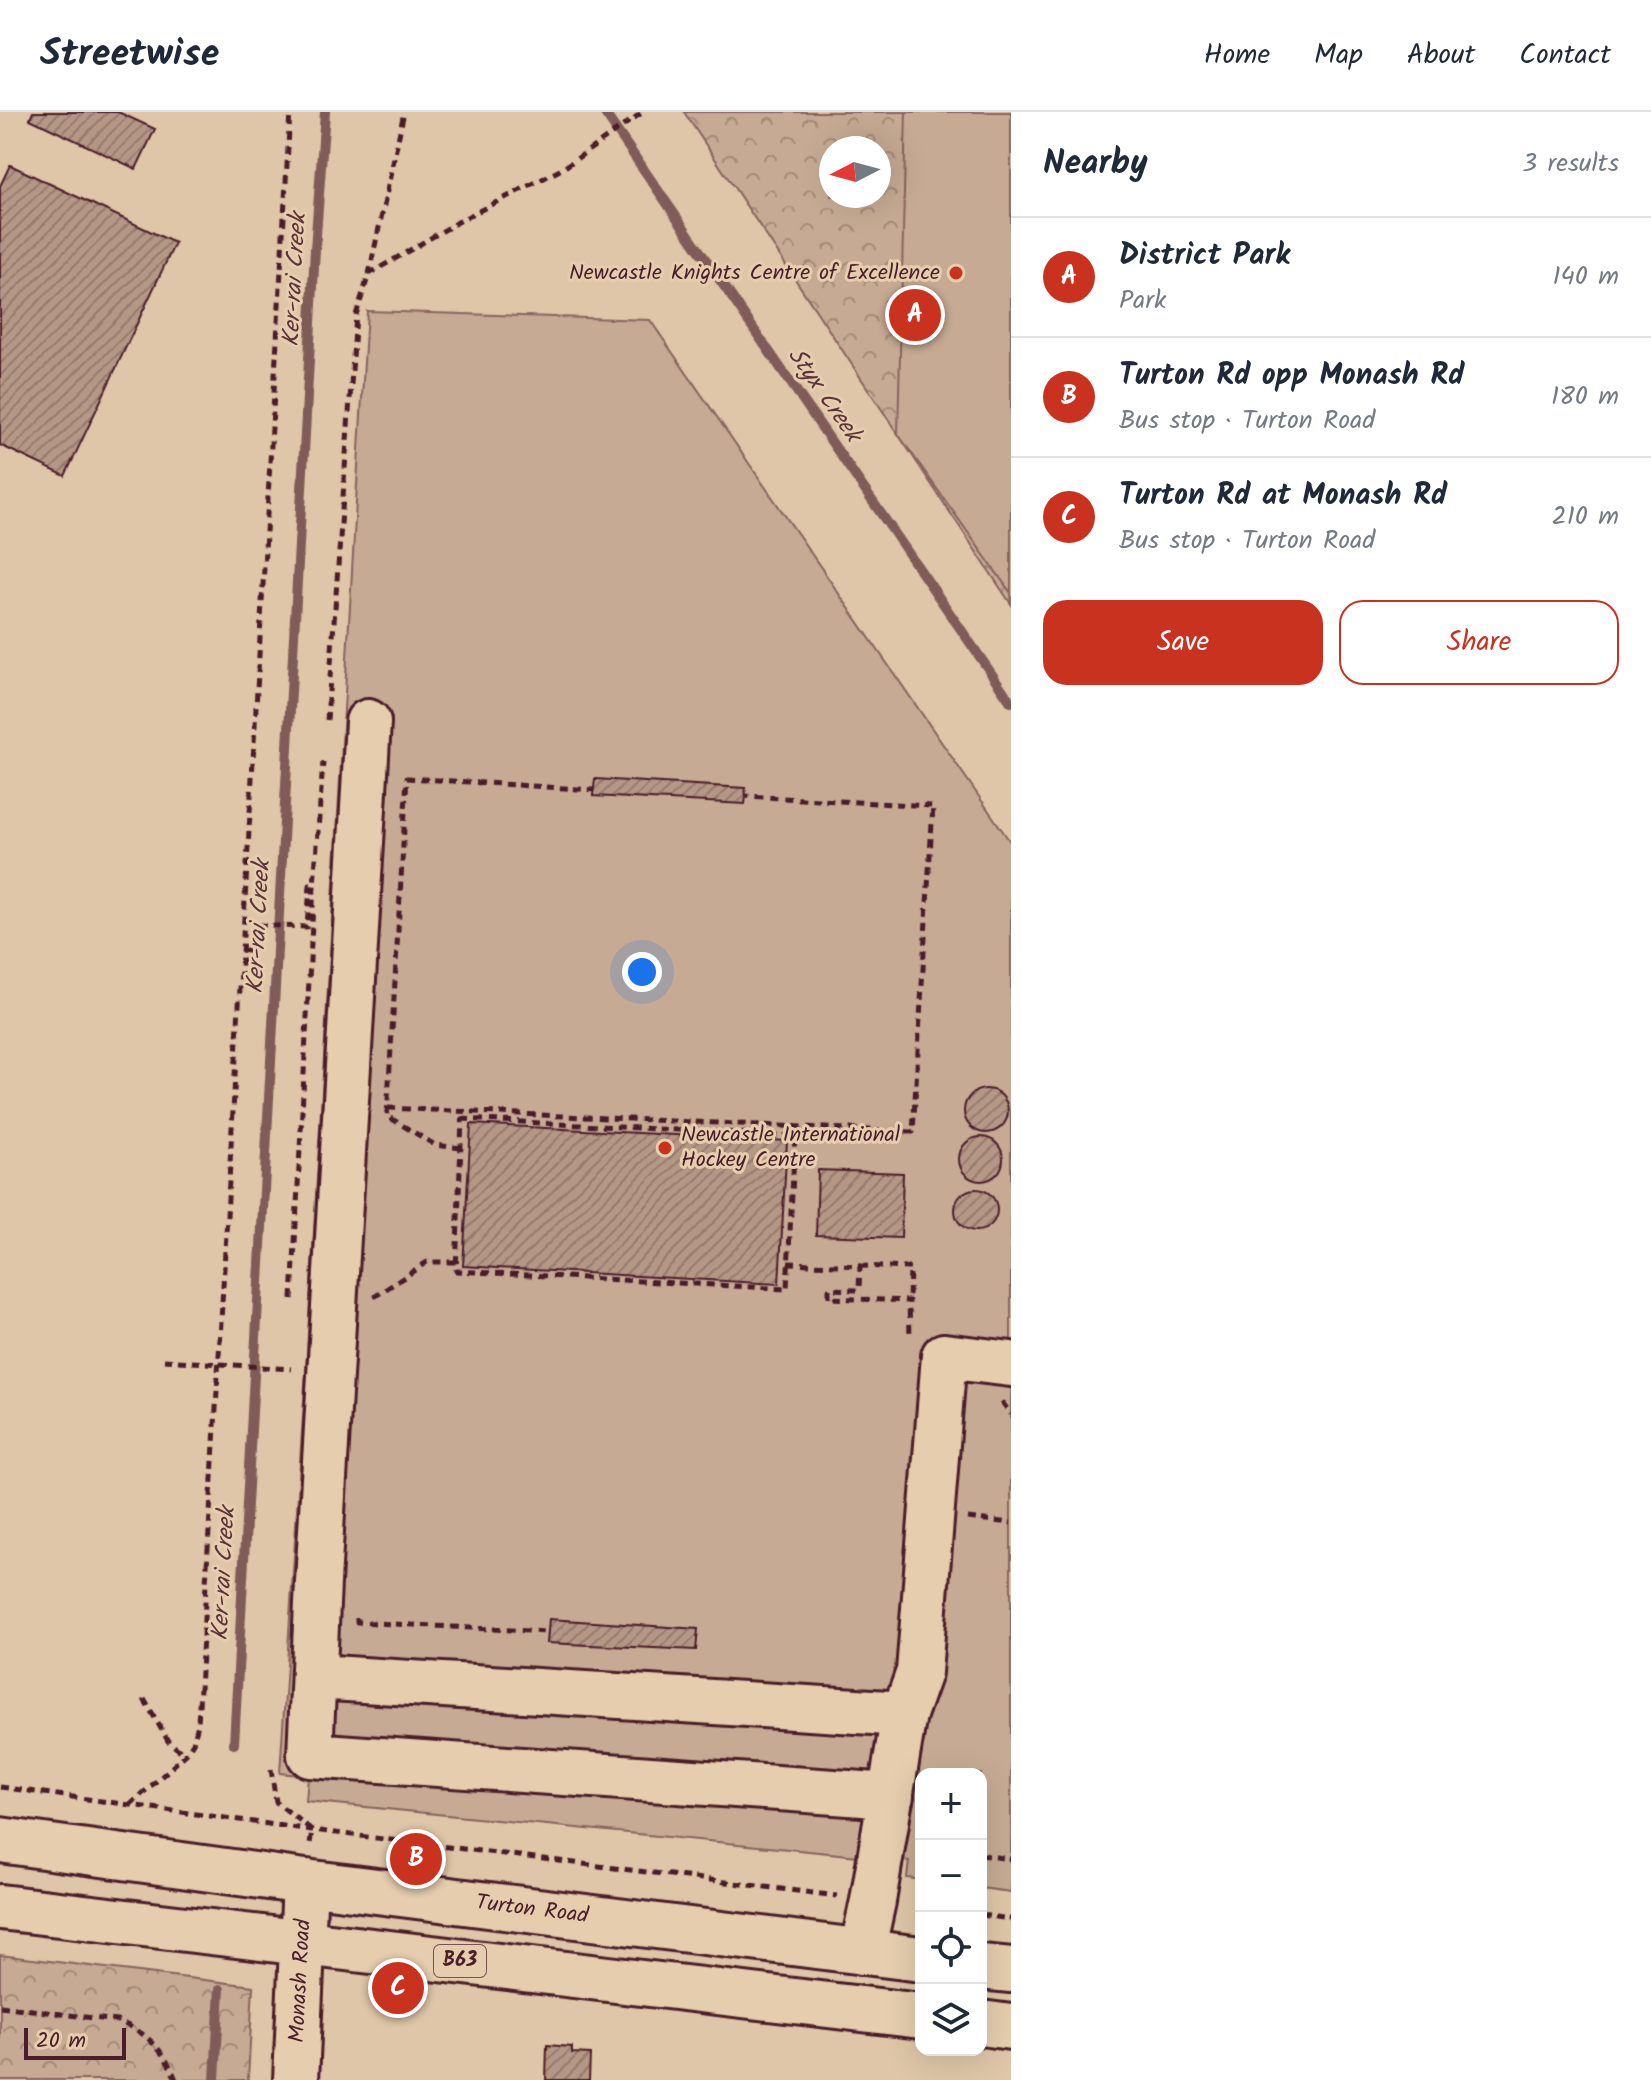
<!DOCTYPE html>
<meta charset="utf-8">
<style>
body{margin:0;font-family:Kalam,sans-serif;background:#f2f2f3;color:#1f2937}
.controls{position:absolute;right:24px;bottom:24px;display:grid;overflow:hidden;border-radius:16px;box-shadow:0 8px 32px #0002}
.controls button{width:72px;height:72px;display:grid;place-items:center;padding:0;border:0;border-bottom:2px solid #e0e1e3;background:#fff;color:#1f2937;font:40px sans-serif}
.compass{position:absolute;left:819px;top:24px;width:72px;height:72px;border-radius:50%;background:#fff;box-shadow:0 8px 32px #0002;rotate:264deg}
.scale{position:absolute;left:24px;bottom:20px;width:102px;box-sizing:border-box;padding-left:8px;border:4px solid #4a1f2b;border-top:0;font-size:22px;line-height:28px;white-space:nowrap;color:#4a1f2b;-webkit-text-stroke:6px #e5cdad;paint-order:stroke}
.you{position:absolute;left:642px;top:860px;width:28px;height:28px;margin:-20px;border:6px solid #fff;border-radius:50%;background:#1a73e8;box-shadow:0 0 0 12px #1a73e833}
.badge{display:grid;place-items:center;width:52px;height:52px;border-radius:50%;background:#c8321e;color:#fff;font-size:26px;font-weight:700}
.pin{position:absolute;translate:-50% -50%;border:4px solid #fff;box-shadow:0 2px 8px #0006}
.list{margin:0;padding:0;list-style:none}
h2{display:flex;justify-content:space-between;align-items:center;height:104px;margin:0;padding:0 32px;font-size:34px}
h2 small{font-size:26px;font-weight:400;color:#747a83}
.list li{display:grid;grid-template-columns:52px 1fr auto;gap:24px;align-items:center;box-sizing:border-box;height:120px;padding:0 32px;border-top:2px solid #e0e1e3}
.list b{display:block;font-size:30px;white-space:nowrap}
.list p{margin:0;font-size:26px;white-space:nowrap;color:#747a83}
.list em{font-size:26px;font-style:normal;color:#747a83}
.actions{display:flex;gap:16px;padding:24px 32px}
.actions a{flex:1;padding:18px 0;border:2px solid #c8321e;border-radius:24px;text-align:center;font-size:28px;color:#c8321e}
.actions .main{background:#c8321e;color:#fff}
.icon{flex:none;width:44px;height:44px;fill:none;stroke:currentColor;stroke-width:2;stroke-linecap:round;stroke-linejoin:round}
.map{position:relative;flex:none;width:1011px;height:1968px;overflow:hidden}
header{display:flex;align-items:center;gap:48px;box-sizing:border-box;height:112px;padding:0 40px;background:#fff;border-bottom:2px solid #e0e1e3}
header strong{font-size:38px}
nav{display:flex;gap:44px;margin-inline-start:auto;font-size:28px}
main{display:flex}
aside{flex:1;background:#fff}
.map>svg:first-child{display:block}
.forest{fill:url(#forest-crowns);stroke:#88645f;stroke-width:2;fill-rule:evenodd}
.pitch{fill:#c6aa93;stroke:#88645f;stroke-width:2}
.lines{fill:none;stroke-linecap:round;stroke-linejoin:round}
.stream{stroke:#7f5c58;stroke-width:10}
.building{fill:url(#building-hatch);stroke:#4a1f2b;stroke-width:2}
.minor-casing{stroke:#4a1f2b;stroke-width:50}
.major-casing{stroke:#4a1f2b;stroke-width:50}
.path{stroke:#4a1f2b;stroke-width:5;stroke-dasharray:8 6;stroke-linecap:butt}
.minor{stroke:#e5cdad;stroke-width:44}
.major{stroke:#e5cdad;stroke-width:44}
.poi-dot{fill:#c8321e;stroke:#e5cdad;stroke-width:3}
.labels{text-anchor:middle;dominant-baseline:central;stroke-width:6;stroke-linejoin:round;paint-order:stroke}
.shield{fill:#e5cdad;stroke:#785352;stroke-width:2}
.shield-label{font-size:20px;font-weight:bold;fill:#4a1f2b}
.poi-label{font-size:22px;fill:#4a1f2b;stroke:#e5cdad;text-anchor:end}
.street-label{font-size:22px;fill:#4a1f2b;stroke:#e5cdad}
.water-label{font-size:24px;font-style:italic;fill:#5c333a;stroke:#e5cdad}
</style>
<header>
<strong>Streetwise</strong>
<nav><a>Home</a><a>Map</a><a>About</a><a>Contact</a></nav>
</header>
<main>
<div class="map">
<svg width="1011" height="1968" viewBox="0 0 1011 1968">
<defs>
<pattern id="forest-crowns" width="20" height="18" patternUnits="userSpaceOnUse" patternTransform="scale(2)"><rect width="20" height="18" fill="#c6aa93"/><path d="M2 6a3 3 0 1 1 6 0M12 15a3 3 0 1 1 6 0" fill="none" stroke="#a38a78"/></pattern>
<pattern id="building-hatch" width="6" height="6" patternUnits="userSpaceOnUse" patternTransform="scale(2)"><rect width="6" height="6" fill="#b59785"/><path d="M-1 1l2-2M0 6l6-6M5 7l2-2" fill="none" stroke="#957b6d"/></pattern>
</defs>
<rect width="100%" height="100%" fill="#dfc6a8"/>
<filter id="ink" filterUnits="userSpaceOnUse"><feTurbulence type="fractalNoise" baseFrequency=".0125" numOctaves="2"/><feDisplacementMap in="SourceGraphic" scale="16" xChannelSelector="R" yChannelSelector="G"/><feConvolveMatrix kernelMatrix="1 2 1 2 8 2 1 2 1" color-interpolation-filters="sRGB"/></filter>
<g filter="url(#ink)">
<g class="forest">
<path d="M684,0H1011V492ZM831,36H879V84H831Z"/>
<path d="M0,1843L253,1874L248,1968H0Z"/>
</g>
<g class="pitch">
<path d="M906,0H1011V481L898,322Z"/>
<path d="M367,199L650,208L1011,731V1780L981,1776V1662H921V1768L907,1766L909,1749L306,1689L308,1664L280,1661L306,1257Z"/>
</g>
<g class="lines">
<g class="stream">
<path d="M604,0L1011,590"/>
<path d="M234,1632L315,137L325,0"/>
<path d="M215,1968L220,1877"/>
</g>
</g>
<g class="building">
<path d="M33,0H118L155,17L136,57L30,7Z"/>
<path d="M10,53L175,131L65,364L0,333V74Z"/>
<path d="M595,667L745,676L746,684L745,692L593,684Z"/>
<circle cx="986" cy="999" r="22"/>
<path d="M471,1012L787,1029L779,1172L463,1154Z"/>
<circle cx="981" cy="1047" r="22"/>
<path d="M818,1058L903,1061L901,1126L816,1123Z"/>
<circle cx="976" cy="1098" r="21"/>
<path d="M549,1507L698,1517L696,1538L547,1531Z"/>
<path d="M547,1933L572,1935V1941L590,1942L589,1968H546Z"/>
</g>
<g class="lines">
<g class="minor-casing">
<g id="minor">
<path d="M368,610L318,1470L310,1643L891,1684"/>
<path d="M315,1565L904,1602"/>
<path d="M862,1840L873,1789L904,1602L919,1560L944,1244L1011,1252"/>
<path d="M296,1968L305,1770"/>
</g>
</g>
<g class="major-casing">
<g id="major">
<path d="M0,1728L305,1770L921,1847"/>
<path d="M0,1795L921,1904"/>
<path d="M981,1855L1011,1858"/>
<path d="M981,1911L1011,1915"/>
</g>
</g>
<g class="path">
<path d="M369,162L463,107L562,57L643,0"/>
<path d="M327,608L356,203L369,162L404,0"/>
<path d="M241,838L254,840L256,813L307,815L310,773L314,774"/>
<path d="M388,996L913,1020L933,694L746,684"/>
<path d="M462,1007L795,1024L787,1177L456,1159Z"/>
<path d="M461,1036L435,1033L387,1004L407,666L594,678"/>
<path d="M788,1151L860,1154L859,1178L829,1177V1186L909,1189L910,1225"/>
<path d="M860,1154L910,1156L909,1189"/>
<path d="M374,1185L427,1150H457"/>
<path d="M292,1187L314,774L323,650"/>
<path d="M164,1248L291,1257"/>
<path d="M1002,1290L1011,1302"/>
<path d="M968,1406L1011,1411"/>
<path d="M357,1506V1510L548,1520"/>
<path d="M144,1587L168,1629L185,1643"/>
<path d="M271,1657L276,1690L312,1718L310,1732"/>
<path d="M0,1675L312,1718L837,1784"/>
<path d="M130,1693L185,1643L193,1631L198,1612L290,0"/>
<path d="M981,1743L1011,1747"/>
<path d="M981,1803L1011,1807"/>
<path d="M0,1894L117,1909C146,1919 165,1939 176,1968"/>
</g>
<use href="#minor" class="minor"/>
<use href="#major" class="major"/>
</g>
</g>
<g class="poi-dot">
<circle cx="956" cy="161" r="8"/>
<circle cx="665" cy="1036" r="8"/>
</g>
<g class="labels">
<rect class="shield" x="434" y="1833" width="52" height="32" rx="6"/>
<g class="shield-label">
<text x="460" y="1849">B63</text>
</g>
<g class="poi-label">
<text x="940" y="161">Newcastle Knights Centre of Excellence</text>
<text x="681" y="1023" text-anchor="start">Newcastle International<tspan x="681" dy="25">Hockey Centre</tspan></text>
</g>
<g class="street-label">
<text transform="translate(532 1798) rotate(7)">Turton Road</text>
<text transform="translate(301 1869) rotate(-87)">Monash Road</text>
</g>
<g class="water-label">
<text transform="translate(295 168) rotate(-87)">Ker-rai Creek</text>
<text transform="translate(824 283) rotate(55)">Styx Creek</text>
<text transform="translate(259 815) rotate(-87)">Ker-rai Creek</text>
<text transform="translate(224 1462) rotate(-87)">Ker-rai Creek</text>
</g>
</g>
</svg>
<div class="controls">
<button>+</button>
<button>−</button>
<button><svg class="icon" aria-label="locate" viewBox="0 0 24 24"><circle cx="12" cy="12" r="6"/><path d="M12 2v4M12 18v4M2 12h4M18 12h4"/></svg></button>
<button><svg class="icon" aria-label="layers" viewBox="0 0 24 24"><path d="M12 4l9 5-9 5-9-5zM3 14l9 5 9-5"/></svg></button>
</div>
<svg class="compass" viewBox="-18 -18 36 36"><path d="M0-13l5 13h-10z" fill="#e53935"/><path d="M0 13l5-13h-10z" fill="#747a83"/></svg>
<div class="scale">20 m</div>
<div class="you"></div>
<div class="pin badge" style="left:915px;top:203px">A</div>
<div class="pin badge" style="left:416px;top:1747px">B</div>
<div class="pin badge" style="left:398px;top:1876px">C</div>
</div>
<aside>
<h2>Nearby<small>3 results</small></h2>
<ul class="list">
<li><span class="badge">A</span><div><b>District Park</b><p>Park</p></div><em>140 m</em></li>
<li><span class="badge">B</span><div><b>Turton Rd opp Monash Rd</b><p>Bus stop · Turton Road</p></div><em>180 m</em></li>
<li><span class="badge">C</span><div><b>Turton Rd at Monash Rd</b><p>Bus stop · Turton Road</p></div><em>210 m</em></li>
</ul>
<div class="actions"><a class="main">Save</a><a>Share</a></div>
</aside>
</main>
